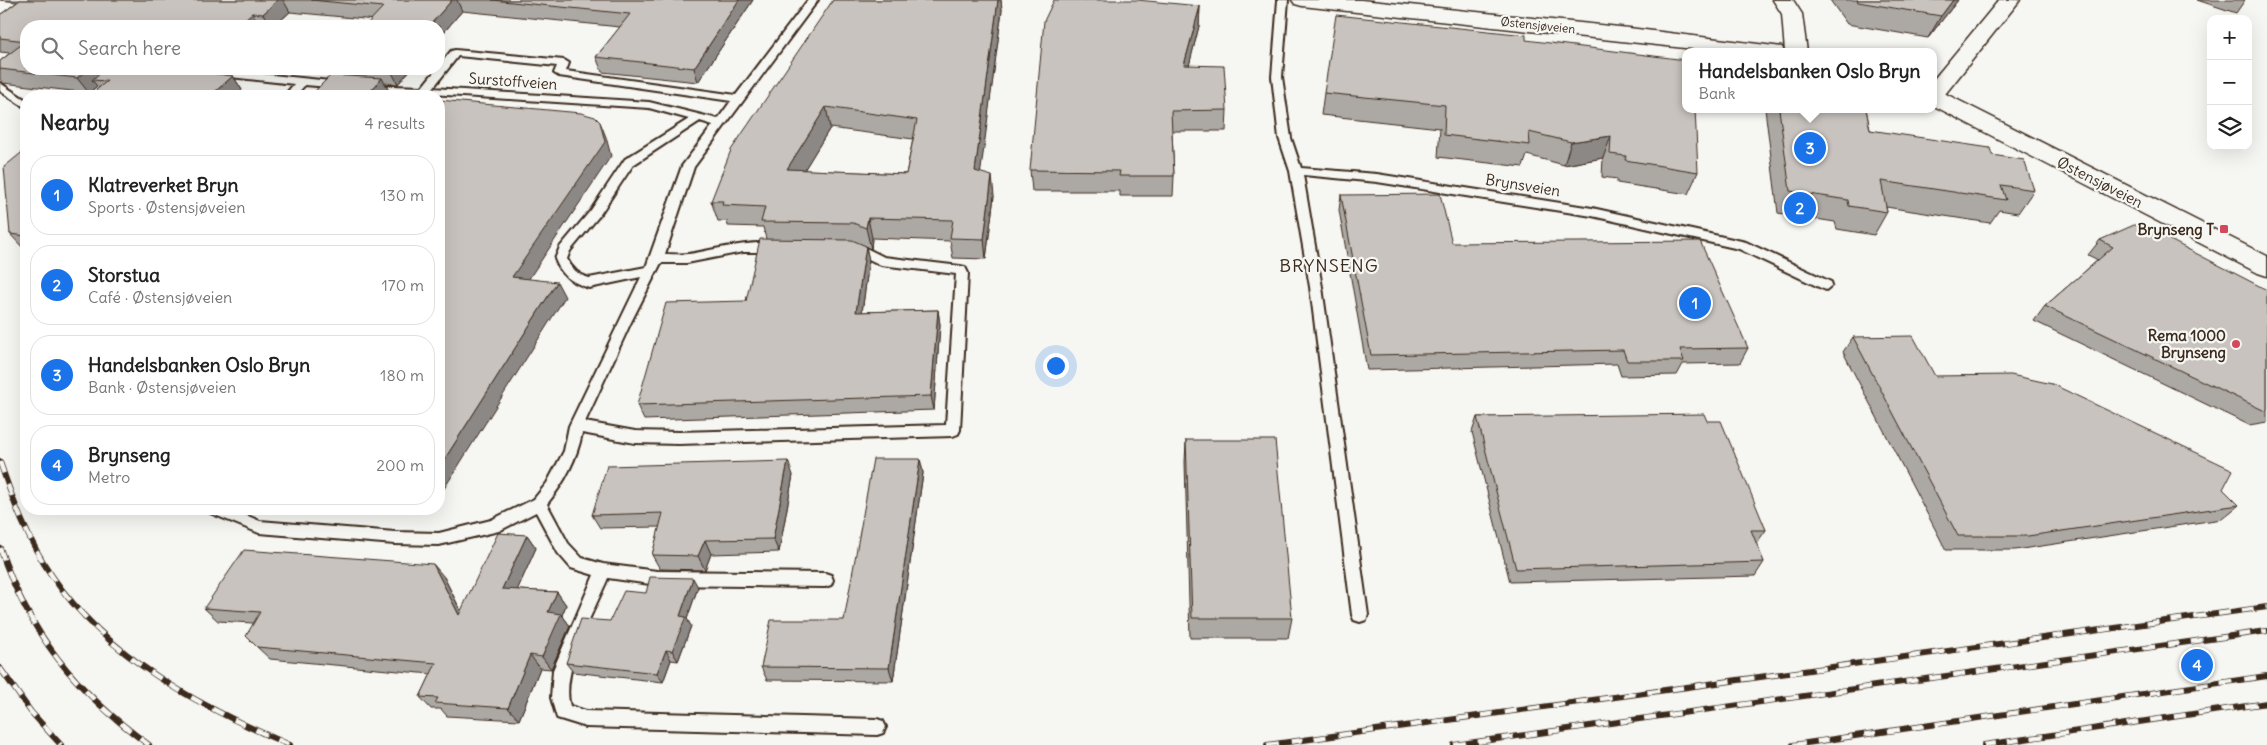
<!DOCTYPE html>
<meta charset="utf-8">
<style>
body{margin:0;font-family:Delius,sans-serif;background:#f6f6f6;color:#222}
.controls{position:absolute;right:15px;top:15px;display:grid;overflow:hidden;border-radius:10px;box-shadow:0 5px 20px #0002}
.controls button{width:45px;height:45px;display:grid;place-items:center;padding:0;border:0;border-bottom:1px solid #e0e0e0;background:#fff;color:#222;font:25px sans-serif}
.you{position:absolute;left:1055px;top:365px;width:18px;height:18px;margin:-12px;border:4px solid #fff;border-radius:50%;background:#1a73e8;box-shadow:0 0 0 8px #1a73e833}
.badge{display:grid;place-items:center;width:32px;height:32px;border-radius:50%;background:#1a73e8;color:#fff;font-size:16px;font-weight:700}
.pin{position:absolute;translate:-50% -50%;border:2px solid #fff;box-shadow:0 1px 5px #0006}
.popup{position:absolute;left:1682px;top:48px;width:255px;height:65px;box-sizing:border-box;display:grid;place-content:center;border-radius:10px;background:#fff;filter:drop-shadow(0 1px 4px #0005);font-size:16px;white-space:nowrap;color:#767676}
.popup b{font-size:19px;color:#222}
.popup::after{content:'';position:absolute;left:50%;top:100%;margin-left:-10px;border:10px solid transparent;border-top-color:#fff}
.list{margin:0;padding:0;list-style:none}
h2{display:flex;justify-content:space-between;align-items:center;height:65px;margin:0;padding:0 20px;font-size:21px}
h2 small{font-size:16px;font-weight:400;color:#767676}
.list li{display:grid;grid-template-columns:32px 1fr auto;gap:15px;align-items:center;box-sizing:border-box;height:80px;margin:0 10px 10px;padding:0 10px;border:1px solid #e0e0e0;border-radius:20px}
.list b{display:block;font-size:19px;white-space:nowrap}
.list p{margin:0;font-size:16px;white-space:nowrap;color:#767676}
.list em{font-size:16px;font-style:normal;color:#767676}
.icon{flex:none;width:28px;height:28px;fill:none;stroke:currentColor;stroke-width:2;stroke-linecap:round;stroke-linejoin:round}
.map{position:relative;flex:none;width:2267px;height:745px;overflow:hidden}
.search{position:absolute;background:#fff;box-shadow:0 5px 20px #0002;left:20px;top:20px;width:425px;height:55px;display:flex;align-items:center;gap:12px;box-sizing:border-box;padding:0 18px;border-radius:20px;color:#767676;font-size:19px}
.panel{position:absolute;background:#fff;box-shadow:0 5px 20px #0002;left:20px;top:90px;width:425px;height:425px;border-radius:20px}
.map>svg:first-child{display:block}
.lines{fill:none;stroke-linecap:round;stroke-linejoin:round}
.lane-casing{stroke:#3b2a1e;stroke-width:4}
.street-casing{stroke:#3b2a1e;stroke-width:3}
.secondary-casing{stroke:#3b2a1e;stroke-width:3}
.lane{fill:#f6f6f2;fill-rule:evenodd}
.street{fill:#f6f6f2;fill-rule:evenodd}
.secondary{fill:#f6f6f2;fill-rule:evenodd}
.rail-casing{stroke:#3b2a1e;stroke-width:6}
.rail{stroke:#f6f6f2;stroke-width:4.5;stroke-dasharray:12;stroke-linecap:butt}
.wall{fill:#aca8a3;stroke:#3b2a1e;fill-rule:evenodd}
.shaded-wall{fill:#8c8885;stroke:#3b2a1e}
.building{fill:#c8c3be;stroke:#3b2a1e;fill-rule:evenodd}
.poi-dot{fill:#d1495b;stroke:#f6f6f2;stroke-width:2}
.labels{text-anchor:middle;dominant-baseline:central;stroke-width:4.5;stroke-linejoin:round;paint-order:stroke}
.far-street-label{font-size:12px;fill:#3b2a1e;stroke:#f6f6f2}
.street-label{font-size:15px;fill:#3b2a1e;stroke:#f6f6f2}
.poi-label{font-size:15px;font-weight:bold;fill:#3b2a1e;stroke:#f6f6f2;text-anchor:end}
.quarter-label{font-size:18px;letter-spacing:1px;fill:#3b2a1e;stroke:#f6f6f2}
</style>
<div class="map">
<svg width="2267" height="745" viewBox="0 0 2267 745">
<rect width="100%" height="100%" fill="#f6f6f2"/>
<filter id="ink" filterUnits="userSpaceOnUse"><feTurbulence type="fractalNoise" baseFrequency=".02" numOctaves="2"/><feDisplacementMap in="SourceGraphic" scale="10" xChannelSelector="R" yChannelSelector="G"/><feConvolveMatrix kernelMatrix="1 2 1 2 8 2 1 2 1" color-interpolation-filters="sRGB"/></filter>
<g filter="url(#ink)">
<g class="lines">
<g class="lane-casing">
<g id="lane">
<path d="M808,0H818L694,167L665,254C672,254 681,255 688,254C705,252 774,234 784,248L778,252H743L687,263H661L631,322L585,422L635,431L679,432L946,425L956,274L881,265L856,253L848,252L846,249L848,246H862L884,257L960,266L965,267L968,273L960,430L958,434L953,436L679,444L635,443L582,433C577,459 564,483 547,504L568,543L582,558L603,564L657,571L825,573L831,575L833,580L831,585L825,587L657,585L608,578C594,611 560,672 570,706L586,711L877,719L883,721L886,727L883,733L877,735L586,727L557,718L551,698L553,670L594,575L571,568L558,553L536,512L499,531L439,545L395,544L259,533L210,513L208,509H231L260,521L395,532L439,533L491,520L534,499L547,483L564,451L569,426L641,277L589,288C571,282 562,276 555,259L560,247L591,210L625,159L689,119L649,108L369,90L364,87L365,85L422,87L451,51L455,50L564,60L569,63L566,71L736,95ZM458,56L557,66L554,73L559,76L731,101L718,119L649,102L433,88ZM700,121L713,125L682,166L646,267L589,278C578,275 572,269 567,259L570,251L599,216L633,165Z"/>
<path d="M1278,0H1288L1282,77L1291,138L1301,168L1377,174L1592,208L1746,242L1831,282L1832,285L1826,290L1821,288L1739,249L1592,216L1377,182L1303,175L1322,287L1368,615L1366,620L1360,622L1354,620L1352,615L1310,287L1290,171L1279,138L1272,77Z"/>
<path d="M179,69H213L340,82L345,85L340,88L305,85L295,96H284L294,84L184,72Z"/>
<path d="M0,83L26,100V108L0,91Z"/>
</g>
</g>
<g class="street-casing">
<g id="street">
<path d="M1773,0H1793L1802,14L1807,52H1785L1782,14Z"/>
<path d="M1999,0H2020L1942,98L1934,100V79Z"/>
</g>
</g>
<g class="secondary-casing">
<g id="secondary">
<path d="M1292,0H1361L1629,28L1774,46L1782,47L1784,52H1721L1302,6L1295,4Z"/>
<path d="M1934,90L1942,92L2267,256V276L2258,273L1934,106Z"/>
</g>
</g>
<use href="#lane" class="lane"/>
<use href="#street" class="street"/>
<use href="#secondary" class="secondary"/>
<g class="rail-casing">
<g id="rail">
<path d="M0,462C13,501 28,541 52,576C108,658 200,707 290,745"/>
<path d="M0,548C29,634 76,692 149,745"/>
<path d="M0,668L31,712L61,745"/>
<path d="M1267,745L2267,607"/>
<path d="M1454,745L2267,631"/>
<path d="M1793,745L2267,676"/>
<path d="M1984,745L2267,703"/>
</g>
</g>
<use href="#rail" class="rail"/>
</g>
<g class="wall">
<path d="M0,0H753L698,82L602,72L596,57L620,27L462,11L439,38V26L290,12L274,26H26V69H202L204,72L233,76L242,90L236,96H89L99,88L97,86L89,93L3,83L0,79V61L10,53L0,52V15L17,2Z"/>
<path d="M833,0H1001L1002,10L980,173L994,196L986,259L953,258L950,241L872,238L871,249L866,247L869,261L862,312L938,310L940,325L934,410L644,420L637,405L746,301L766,239L763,227L728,226L727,221H718L711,201ZM830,128L913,139L906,174L804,170Z"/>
<path d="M1830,0H1958L1928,38L1847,24Z"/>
<path d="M2197,0H2245L2236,13Z"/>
<path d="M1200,6L1199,26L1189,65L1227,110L1226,131H1172L1174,176L1173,196H1120V191H1032L1030,170Z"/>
<path d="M1526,40L1698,172L1688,194L1617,183V179L1602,177L1603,158L1564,165L1527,155L1523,167L1438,157L1440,128L1321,115L1324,93Z"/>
<path d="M336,69H411L398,84L384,83L390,93L388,95L310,96L339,75Z"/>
<path d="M1765,109H1866L1870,130L1992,155L2034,190L2018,213L1999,210L1990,223L1886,207L1887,212L1874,235L1837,229L1835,222L1778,213Z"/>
<path d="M26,149V249H24L10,234Z"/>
<path d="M1341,195L1452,243L1748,348L1740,363L1683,364L1677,375L1621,376L1617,364L1367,370L1339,210Z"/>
<path d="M2100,240L2267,290V422L2249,425L2034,321L2045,306L2098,260L2088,255Z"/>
<path d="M1853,337L1935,376L2223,489L2239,505L2222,519L2015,550H1946L1843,352Z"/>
<path d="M1477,417L1707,421L1766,530L1756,544L1764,562L1755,576L1510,582L1472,432Z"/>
<path d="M1186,440L1292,618L1288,638H1190L1185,462Z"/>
<path d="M920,459L923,473L893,681L767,680L761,667L844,620Z"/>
<path d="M793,475L779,552L711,554L705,570L660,569L652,555L660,527L600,528L592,515Z"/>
<path d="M527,535L536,548L517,590L557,592L566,605L562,615L570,626L551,669L540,668L519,720L447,716L441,709H431L420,697L431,674L270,659L257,647L253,623L218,621L204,608L444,577L461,611Z"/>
<path d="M698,587L687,619L691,626L678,661L671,660L663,682L573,672L566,663L610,621L646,593Z"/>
</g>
<g class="shaded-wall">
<path d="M278,0H283L290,12L274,26H270L263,14Z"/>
<path d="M452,0H457L462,11L439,38V26H429Z"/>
<path d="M739,0H753L698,82L694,68Z"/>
<path d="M998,0H1001L1002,10L978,192L975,171Z"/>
<path d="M1953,0H1958L1928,38L1941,16Z"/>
<path d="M1200,6L1199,26L1184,86V65Z"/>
<path d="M252,13L260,26H237Z"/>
<path d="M88,69H115L92,80L97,86L89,93L77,78Z"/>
<path d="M189,69H202L207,76L187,70Z"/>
<path d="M390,69H411L398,84Z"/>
<path d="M233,76L242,90L236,96H210Z"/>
<path d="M382,78L390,93L387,96L369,93Z"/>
<path d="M826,107L830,128L792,190L787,169Z"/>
<path d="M600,122L606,137L611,156L520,292L512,277Z"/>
<path d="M1611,136L1603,158L1564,165L1571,142Z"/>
<path d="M992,176L994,196L986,259L984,239Z"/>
<path d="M868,218L872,238L871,249L866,228Z"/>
<path d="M866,246L869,261L860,327L856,312Z"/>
<path d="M557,282L565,297L440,495L439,493V468Z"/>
<path d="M938,310L940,325L934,410L931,396Z"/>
<path d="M920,459L923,473L893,681L889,668Z"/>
<path d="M788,461L793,475L779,552L773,539Z"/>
<path d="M527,535L536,548L512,602L502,589Z"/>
<path d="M705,540L711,554L705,570L698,556Z"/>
<path d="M433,564L444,577L469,628L459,615Z"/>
<path d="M693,578L698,587L687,619L691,626L678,661L672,651L680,616Z"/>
<path d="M557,592L566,605L562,615L570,626L551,669L542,657L548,612Z"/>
<path d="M666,650L671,660L663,682L657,673Z"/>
<path d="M530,655L540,668L519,720L508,708Z"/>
</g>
<g class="building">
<path d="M20,0H278L263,14L252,13L237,26H26V69H88L77,78L0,69V61L26,41L0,38V15Z"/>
<path d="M311,0H452L429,26H365L383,7Z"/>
<path d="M492,0H739L694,68L596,57L630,14Z"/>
<path d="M833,0H998L975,171L992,176L984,239L950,238L953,220L868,218L866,228L853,223L761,222L765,207L722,205L723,201H711L731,150ZM826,107L917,120L906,174L787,169Z"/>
<path d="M1054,0H1137L1200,6L1184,65L1224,66L1227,110L1171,111L1174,176H1119L1120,171L1030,170L1044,21Z"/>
<path d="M1857,0H1953L1941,16L1858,2Z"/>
<path d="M1336,15L1526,35V40L1686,60V109H1695L1698,172L1625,160L1626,156L1610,154L1611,136L1571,142L1529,132L1530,145L1444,135L1445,105L1324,93Z"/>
<path d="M104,69H189L187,70L233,76L210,96H89L107,81L92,80Z"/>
<path d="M331,75L382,78L369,93L405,96H310Z"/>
<path d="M439,100L581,113L595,117L600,122L605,142L512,277L557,282L439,468Z"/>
<path d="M1779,109H1866L1870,130L1990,148L1992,155L2024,160L2034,190L2001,185L2006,200L1881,181L1887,212L1849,206L1848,200L1790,191Z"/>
<path d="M26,149V236L10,234L4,167Z"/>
<path d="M1440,194L1452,243L1700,241L1748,348L1680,349L1684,361H1627L1623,350L1371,355L1341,195Z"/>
<path d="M2134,225H2141L2267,290V410L2265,411L2045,306L2113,247L2100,240Z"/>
<path d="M760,239L852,240L866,246L856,312L938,310L931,396L637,405L666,303L746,301Z"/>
<path d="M1913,336L1935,376L2011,375L2052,384L2233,470L2223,489L2239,505L2028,536H1958L1853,337Z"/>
<path d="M1704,414L1707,421H1721L1766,530H1751L1764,562L1516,569L1477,417Z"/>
<path d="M1186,440H1275L1292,618H1192Z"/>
<path d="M873,459H920L889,668L761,667L771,620H844Z"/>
<path d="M788,461L773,539L705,540L698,556L652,555L663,513L592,515L607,466Z"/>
<path d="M498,533L527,535L502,589L557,592L548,612L561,614L542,657L530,655L508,708L435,703L438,698L420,697L436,663L257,647L246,636L260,612L204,608L244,550L433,564L459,615Z"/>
<path d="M650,577L693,578L680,616L686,617L672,651L666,650L657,673L566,663L581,619L610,621L624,591L646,593Z"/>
</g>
</g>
<g class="poi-dot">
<rect x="2219" y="224" width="10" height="10" rx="2.5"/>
<circle cx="2236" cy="344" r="5"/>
</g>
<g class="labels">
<g class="far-street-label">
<text transform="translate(1538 25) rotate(6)">Østensjøveien</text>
</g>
<g class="street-label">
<text transform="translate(513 81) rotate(4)">Surstoffveien</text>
<text transform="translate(2100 182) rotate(27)">Østensjøveien</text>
<text transform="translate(1523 185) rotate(9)">Brynsveien</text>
</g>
<g class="poi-label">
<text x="2214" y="229">Brynseng T</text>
<text x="2226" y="335">Rema 1000<tspan x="2226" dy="17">Brynseng</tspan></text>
</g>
<g class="quarter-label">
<text x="1329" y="265">BRYNSENG</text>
</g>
</g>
</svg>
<div class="controls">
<button>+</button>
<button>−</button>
<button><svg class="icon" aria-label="layers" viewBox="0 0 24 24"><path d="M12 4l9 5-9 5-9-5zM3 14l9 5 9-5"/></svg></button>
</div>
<div class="you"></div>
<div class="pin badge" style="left:1695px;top:303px">1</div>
<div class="pin badge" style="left:1800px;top:208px">2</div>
<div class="pin badge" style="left:1810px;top:148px">3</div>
<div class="popup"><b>Handelsbanken Oslo Bryn</b>Bank</div>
<div class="pin badge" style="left:2197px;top:665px">4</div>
<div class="search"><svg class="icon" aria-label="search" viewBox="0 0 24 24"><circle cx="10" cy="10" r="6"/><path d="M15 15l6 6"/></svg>Search here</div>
<section class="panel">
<h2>Nearby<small>4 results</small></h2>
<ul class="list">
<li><span class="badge">1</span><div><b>Klatreverket Bryn</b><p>Sports · Østensjøveien</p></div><em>130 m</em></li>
<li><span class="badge">2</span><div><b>Storstua</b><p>Café · Østensjøveien</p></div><em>170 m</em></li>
<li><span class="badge">3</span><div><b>Handelsbanken Oslo Bryn</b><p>Bank · Østensjøveien</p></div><em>180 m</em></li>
<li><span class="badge">4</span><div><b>Brynseng</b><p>Metro</p></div><em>200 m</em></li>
</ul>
</section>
</div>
